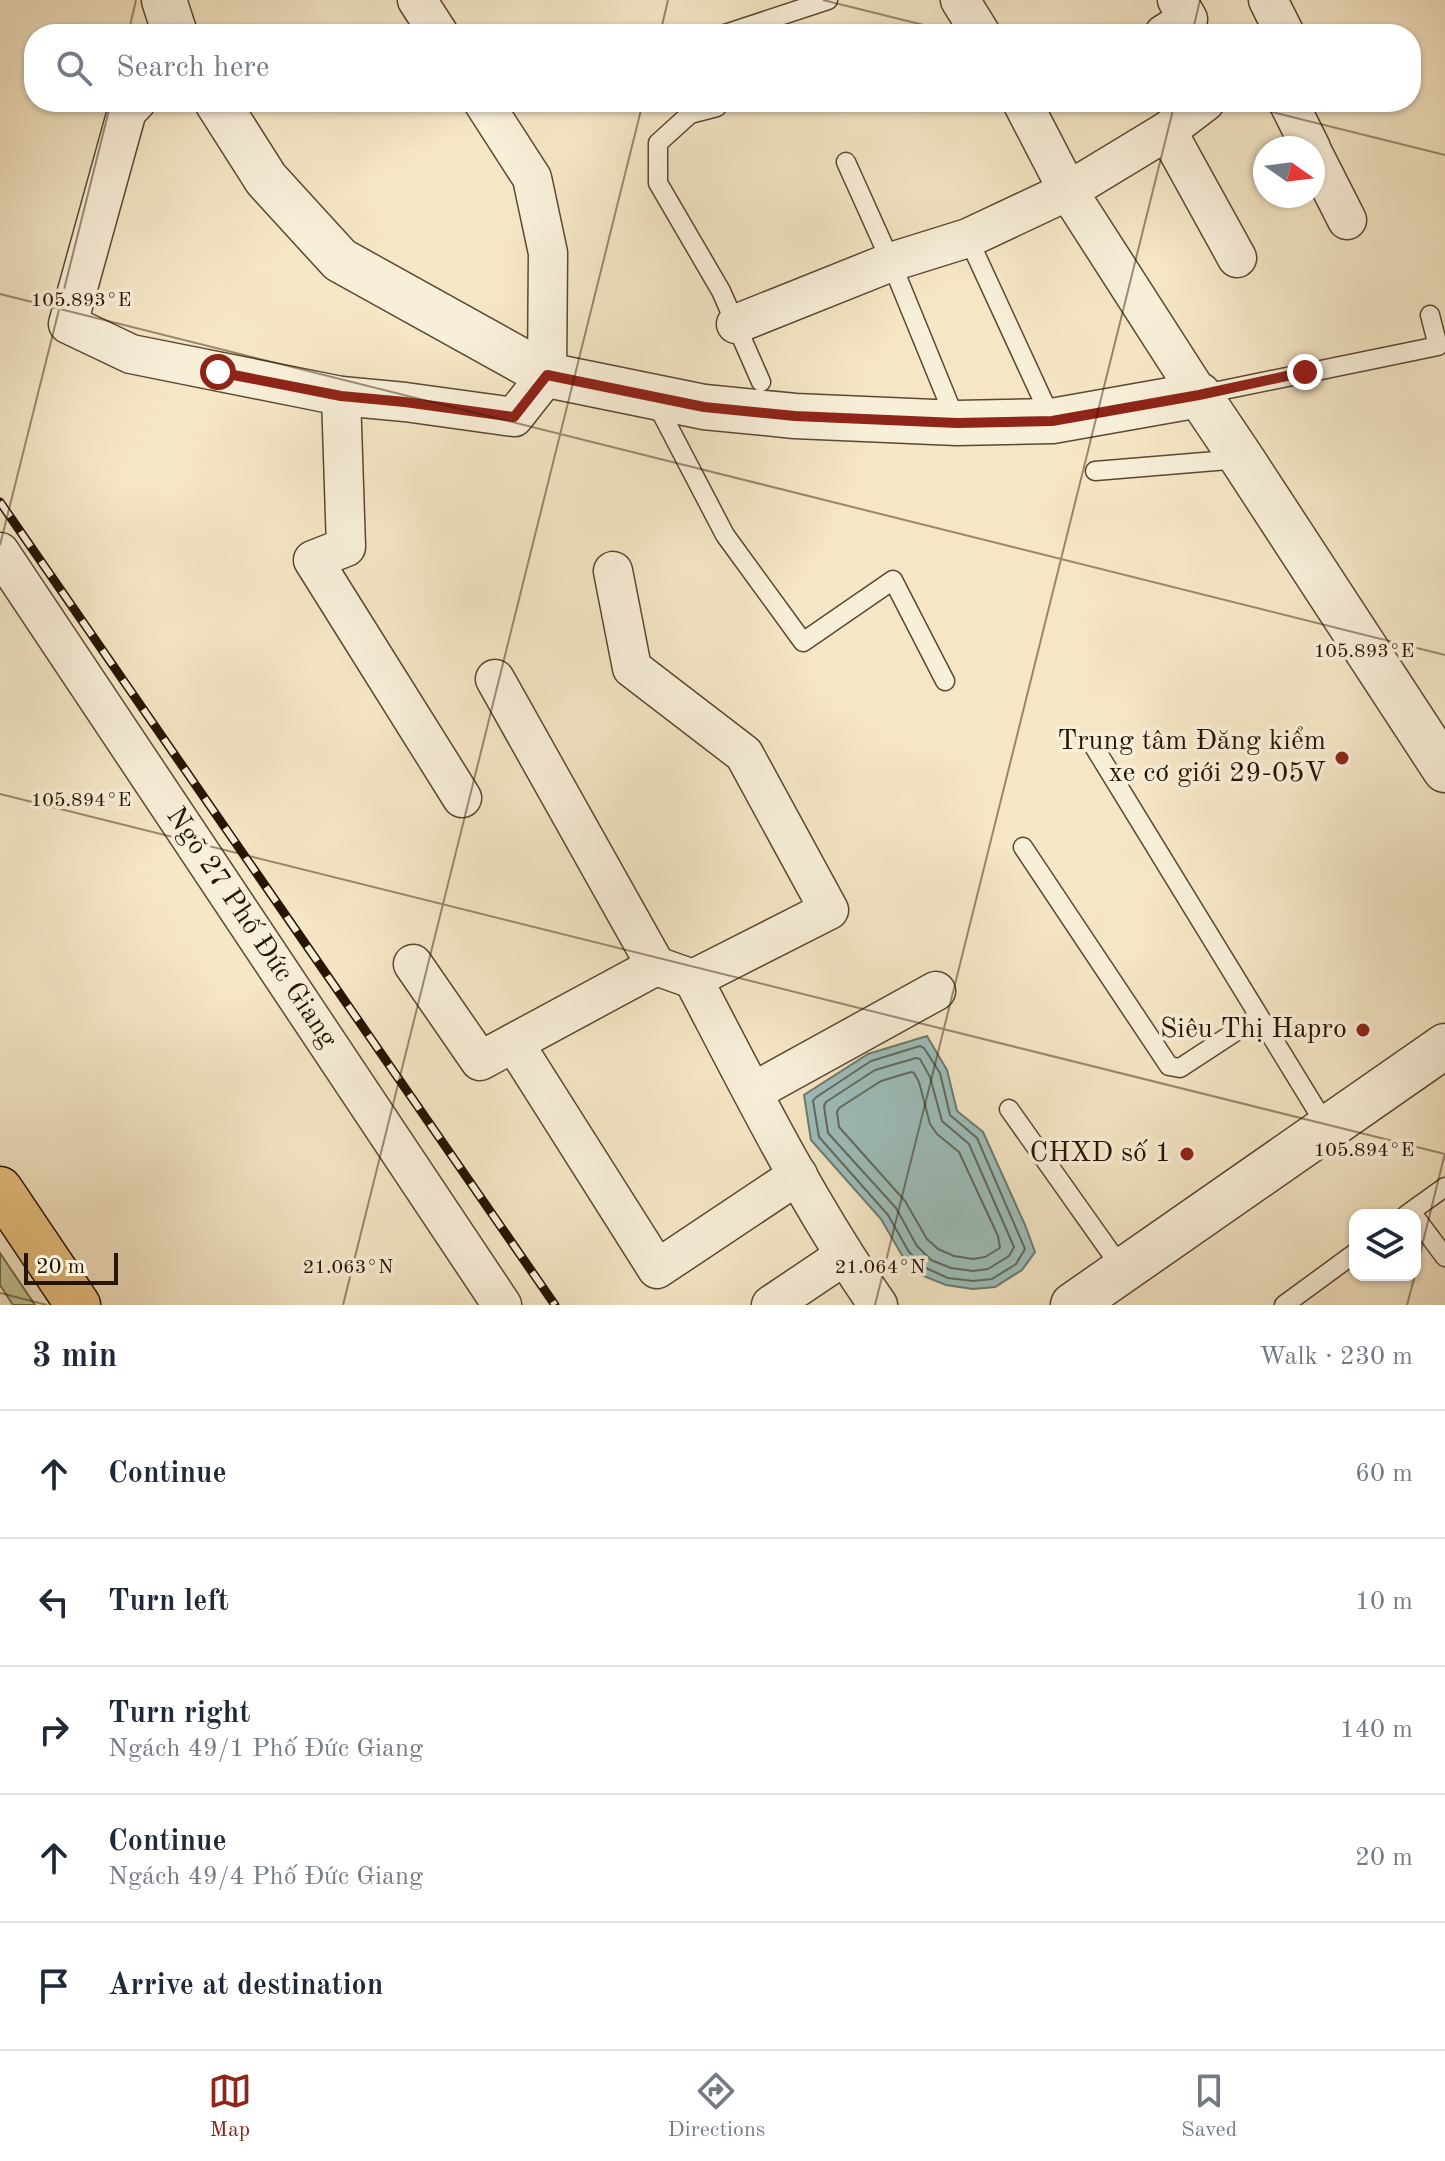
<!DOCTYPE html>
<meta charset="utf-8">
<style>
body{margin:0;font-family:"Old Standard TT",serif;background:#f2f2f3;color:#1f2937}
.controls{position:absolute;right:24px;bottom:24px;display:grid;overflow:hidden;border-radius:16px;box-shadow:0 2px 6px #0004}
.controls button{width:72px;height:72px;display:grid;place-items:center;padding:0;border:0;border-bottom:2px solid #e0e1e3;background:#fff;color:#1f2937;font:40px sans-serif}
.compass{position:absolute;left:1253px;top:136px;width:72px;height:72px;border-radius:50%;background:#fff;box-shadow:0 2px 6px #0004;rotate:104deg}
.scale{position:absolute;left:24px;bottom:20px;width:94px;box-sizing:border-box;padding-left:8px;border:4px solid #271400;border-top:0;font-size:22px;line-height:28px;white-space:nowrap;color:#271400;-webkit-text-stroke:6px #f8efd9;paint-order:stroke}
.stop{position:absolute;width:24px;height:24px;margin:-18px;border:6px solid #8f2418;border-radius:50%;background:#fff}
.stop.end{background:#8f2418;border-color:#fff;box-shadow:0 2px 8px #0008}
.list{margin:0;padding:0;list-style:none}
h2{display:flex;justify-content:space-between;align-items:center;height:104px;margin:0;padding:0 32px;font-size:34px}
h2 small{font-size:26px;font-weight:400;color:#747a83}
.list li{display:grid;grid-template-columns:52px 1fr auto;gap:24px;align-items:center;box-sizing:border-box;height:128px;padding:0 32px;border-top:2px solid #e0e1e3}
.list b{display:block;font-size:30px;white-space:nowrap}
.list p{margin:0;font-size:26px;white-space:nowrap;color:#747a83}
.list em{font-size:26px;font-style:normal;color:#747a83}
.icon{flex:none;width:44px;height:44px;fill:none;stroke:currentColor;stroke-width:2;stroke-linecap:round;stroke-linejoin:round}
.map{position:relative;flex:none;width:1445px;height:1305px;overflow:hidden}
.search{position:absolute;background:#fff;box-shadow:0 2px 6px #0004;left:24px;right:24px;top:24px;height:88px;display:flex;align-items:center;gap:20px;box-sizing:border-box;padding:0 28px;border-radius:32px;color:#747a83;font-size:30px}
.sheet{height:744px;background:#fff}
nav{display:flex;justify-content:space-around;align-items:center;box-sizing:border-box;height:112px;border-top:2px solid #e0e1e3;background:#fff;font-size:22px;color:#747a83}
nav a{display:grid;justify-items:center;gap:4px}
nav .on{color:#8f2418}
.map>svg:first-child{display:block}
.green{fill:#c1c391;stroke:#746c48;stroke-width:2}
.water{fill:#9dbeba;stroke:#6e7a70;stroke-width:2}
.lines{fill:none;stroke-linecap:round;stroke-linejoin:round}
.shore{stroke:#62695d;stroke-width:2}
.service-casing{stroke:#5a4831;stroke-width:21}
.minor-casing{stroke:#5a4831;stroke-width:41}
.tertiary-casing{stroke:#5a4831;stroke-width:47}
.primary-casing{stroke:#271400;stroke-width:47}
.service{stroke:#f8efd9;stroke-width:18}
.minor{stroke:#f8efd9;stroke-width:38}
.tertiary{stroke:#f8efd9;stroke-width:44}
.primary{stroke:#eac382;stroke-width:44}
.rail-casing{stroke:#271400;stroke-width:9}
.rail{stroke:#f8efd9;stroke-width:6;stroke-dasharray:18;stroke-linecap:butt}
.route{stroke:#8f2418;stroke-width:10}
.ticks{fill:none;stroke:#271400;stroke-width:2;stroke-opacity:0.45}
.poi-dot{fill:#8f2418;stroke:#f8efd9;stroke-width:3}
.labels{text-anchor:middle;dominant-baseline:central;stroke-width:7;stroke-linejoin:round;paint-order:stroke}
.poi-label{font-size:28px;fill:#271400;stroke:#f8efd9;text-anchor:end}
.street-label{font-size:28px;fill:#271400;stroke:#f8efd9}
.ticks-label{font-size:20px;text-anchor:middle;fill:#271400;stroke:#f8efd9;stroke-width:7;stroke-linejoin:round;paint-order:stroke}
</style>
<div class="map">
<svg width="1445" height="1305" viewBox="0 0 1445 1305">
<rect width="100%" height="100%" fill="#f5e6c5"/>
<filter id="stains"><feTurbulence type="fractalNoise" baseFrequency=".0025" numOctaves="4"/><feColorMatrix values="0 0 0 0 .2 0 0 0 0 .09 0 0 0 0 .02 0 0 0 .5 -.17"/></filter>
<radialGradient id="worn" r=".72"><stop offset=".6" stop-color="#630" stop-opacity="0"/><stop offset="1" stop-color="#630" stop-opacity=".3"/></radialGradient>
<path class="green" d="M0,1253L35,1305H13L0,1285Z"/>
<path class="water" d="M927,1036L947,1070L957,1111L983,1132L1025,1225L1035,1252L1022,1270L995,1287L973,1289L946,1285L921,1275L903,1257L881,1219L811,1140L804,1095L868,1054Z"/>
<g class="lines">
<g class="shore">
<path d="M920,1046L924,1048L940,1073L950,1115L977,1138L1025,1249L1016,1264L992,1279L973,1281L948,1278L926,1268L909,1252L888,1215L819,1137L813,1101L815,1098L871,1061Z"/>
<path d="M916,1058L920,1059L930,1077L942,1121L969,1144L1014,1247L1009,1256L988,1269L973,1271L951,1268L931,1260L917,1246L896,1208L828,1133L824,1106L826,1102L875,1070Z"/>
<path d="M911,1072L914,1073L919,1082L930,1124L937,1134L959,1152L998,1236L1000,1248L985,1257L973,1259L954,1256L938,1249L927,1239L905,1201L839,1127L837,1112L839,1108L881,1081Z"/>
</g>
<g class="service-casing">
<g id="service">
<path d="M725,34L828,0"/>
<path d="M716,102L717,107L690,114L658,143V183L721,291L761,382"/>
<path d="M846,162L891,262L956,421"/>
<path d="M968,238L1052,420"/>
<path d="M1199,395L1438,346L1430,315"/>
<path d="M654,399L725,535L803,642L893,580L945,681"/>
<path d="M1095,471L1240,459"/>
<path d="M1093,745L1327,1127"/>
<path d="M1023,847L1169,1066L1180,1068L1258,1017"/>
<path d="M1009,1109L1123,1270"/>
<path d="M1406,1215L1445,1187"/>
<path d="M1415,1217L1445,1257"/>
<path d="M1284,1305L1355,1253"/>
</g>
</g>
<g class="minor-casing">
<g id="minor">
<path d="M417,0L439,34"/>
<path d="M960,0L981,34"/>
<path d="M1268,0L1285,34"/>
<path d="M1164,34L1188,19L1177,0"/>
<path d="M136,102L127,111L68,324L131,354L341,396L405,402L514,417L547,375L548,253L532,178L483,102"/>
<path d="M1022,102L1068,191L1199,395"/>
<path d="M1288,102L1311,148"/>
<path d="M1167,131L1237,258"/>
<path d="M1313,153L1347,220"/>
<path d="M736,324L891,262L968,238L1068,191L1167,131L1205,102"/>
<path d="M341,396L346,547L313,560L462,798"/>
<path d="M0,552L502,1305"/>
<path d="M613,571L632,668L744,754L829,910L693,979C751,1090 807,1203 878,1305"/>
<path d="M495,679L656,966"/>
<path d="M413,964L480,1061L656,966L693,979"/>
<path d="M514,1043L657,1269L798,1175"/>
<path d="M753,1092L936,991"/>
<path d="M771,1305L844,1256"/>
</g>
</g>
<g class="tertiary-casing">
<g id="tertiary">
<path d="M164,0L175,34"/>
<path d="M217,102L266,179L340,260L547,375L704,407L795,416L957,423L1052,421L1199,395L1242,459L1445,770"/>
<path d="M1073,1305L1445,1046"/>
</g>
</g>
<g class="primary-casing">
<path id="primary" d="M0,1189L78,1305"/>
</g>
<use href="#service" class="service"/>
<use href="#minor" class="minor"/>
<use href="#tertiary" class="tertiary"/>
<use href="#primary" class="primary"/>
<g class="rail-casing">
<path id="rail" d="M0,502L555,1305"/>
</g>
<use href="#rail" class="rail"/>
</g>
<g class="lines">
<path class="route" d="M218,372L341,396L405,402L514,417L547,375L704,407L795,416L957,423L1052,421L1199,395L1305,372"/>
</g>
<path class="ticks" d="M823,0L960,34M128,34L136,0M660,34L668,0M1192,34L1200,0M1232,102L1445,155M0,294L1445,655M0,545L111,102M0,794L1445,1154M1415,1274L1445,1153M0,1293L47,1305M343,1305L643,102M875,1305L1175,102M1407,1305L1415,1275"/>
<g class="poi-dot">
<circle cx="1342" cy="758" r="8"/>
<circle cx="1363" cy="1030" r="8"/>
<circle cx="1187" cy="1154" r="8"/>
</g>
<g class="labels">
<g class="poi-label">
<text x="1326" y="742">Trung tâm Đăng kiểm<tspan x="1326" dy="32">xe cơ giới 29-05V</tspan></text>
<text x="1347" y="1030">Siêu Thị Hapro</text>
<text x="1171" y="1154">CHXD số 1</text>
</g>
<g class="street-label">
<text transform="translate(251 928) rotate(56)">Ngõ 27 Phố Đức Giang</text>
</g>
</g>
<g class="ticks-label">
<text x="81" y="306">105.893°E</text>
<text x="1364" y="657">105.893°E</text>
<text x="81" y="806">105.894°E</text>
<text x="1364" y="1156">105.894°E</text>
<text x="348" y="1273">21.063°N</text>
<text x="880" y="1273">21.064°N</text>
</g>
<rect width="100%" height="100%" filter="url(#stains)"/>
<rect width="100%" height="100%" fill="url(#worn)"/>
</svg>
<div class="controls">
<button><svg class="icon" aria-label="layers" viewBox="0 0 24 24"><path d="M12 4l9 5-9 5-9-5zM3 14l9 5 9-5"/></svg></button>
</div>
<svg class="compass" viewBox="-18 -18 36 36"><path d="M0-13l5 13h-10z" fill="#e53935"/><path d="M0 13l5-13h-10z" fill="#747a83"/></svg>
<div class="scale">20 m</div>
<div class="stop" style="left:218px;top:372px"></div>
<div class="stop end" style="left:1305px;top:372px"></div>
<div class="search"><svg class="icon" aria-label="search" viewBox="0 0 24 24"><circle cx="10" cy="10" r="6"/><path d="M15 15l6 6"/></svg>Search here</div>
</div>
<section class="sheet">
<h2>3 min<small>Walk · 230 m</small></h2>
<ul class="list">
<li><svg class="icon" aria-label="ahead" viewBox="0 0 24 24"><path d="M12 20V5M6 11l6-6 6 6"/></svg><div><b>Continue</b></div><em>60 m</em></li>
<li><svg class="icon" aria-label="left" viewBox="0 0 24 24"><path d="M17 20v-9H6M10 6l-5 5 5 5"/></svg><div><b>Turn left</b></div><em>10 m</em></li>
<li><svg class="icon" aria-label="right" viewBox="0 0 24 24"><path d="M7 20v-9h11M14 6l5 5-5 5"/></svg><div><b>Turn right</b><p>Ngách 49/1 Phố Đức Giang</p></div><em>140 m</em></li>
<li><svg class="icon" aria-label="ahead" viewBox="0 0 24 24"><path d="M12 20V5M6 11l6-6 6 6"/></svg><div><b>Continue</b><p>Ngách 49/4 Phố Đức Giang</p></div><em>20 m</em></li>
<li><svg class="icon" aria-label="arrive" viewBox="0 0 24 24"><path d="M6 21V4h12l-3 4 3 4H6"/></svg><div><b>Arrive at destination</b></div></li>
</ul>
</section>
<nav>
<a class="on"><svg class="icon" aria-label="map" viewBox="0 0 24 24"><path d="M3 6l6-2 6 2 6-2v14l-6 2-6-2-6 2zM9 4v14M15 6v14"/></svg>Map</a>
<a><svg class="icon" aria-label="directions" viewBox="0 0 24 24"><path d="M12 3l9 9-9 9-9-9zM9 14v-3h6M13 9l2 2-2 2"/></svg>Directions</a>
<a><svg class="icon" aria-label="saved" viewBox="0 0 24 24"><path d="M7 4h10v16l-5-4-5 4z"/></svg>Saved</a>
</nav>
